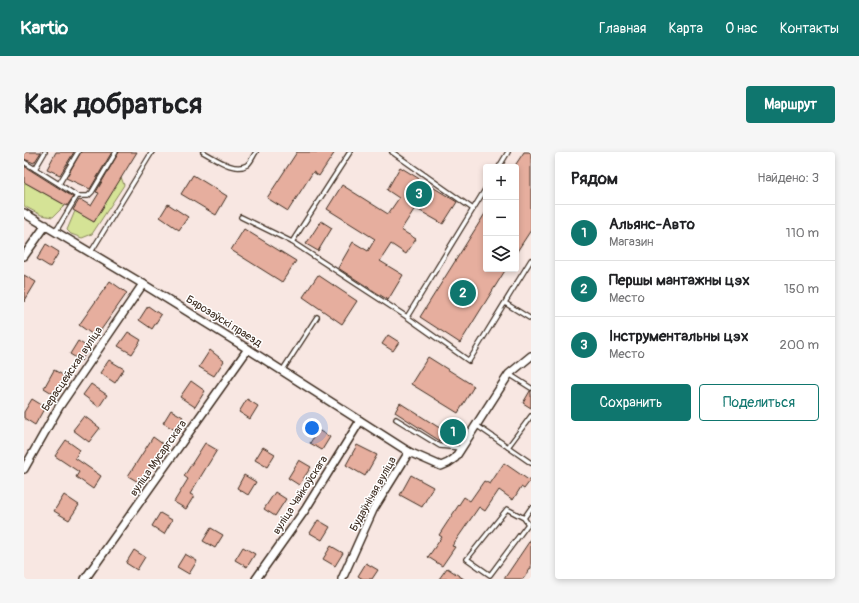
<!DOCTYPE html>
<html lang="ru">
<meta charset="utf-8">
<style>
body{margin:0;font-family:Pangolin,sans-serif;background:#f6f6f6;color:#202124}
.controls{position:absolute;right:12px;top:12px;display:grid;overflow:hidden;border-radius:4px;box-shadow:0 2px 6px #0003}
.controls button{width:36px;height:36px;display:grid;place-items:center;padding:0;border:0;border-bottom:1px solid #e0e0e0;background:#fff;color:#202124;font:20px sans-serif}
.you{position:absolute;left:288px;top:276px;width:14px;height:14px;margin:-10px;border:3px solid #fff;border-radius:50%;background:#1a73e8;box-shadow:0 0 0 6px #1a73e833}
.badge{display:grid;place-items:center;width:26px;height:26px;border-radius:50%;background:#0f766e;color:#fff;font-size:13px;font-weight:700}
.pin{position:absolute;translate:-50% -50%;border:2px solid #fff;box-shadow:0 1px 4px #0006}
.list{margin:0;padding:0;list-style:none}
h2{display:flex;justify-content:space-between;align-items:center;height:52px;margin:0;padding:0 16px;font-size:17px}
h2 small{font-size:13px;font-weight:400;color:#757577}
.list li{display:grid;grid-template-columns:26px 1fr auto;gap:12px;align-items:center;box-sizing:border-box;height:56px;padding:0 16px;border-top:1px solid #e0e0e0}
.list b{display:block;font-size:15px;white-space:nowrap}
.list p{margin:0;font-size:13px;white-space:nowrap;color:#757577}
.list em{font-size:13px;font-style:normal;color:#757577}
.actions{display:flex;gap:8px;padding:12px 16px}
.actions a{flex:1;padding:9px 0;border:1px solid #0f766e;border-radius:4px;text-align:center;font-size:14px;color:#0f766e}
.actions .main{background:#0f766e;color:#fff}
.icon{flex:none;width:22px;height:22px;fill:none;stroke:currentColor;stroke-width:2;stroke-linecap:round;stroke-linejoin:round}
.map{position:relative;flex:none;width:507px;height:427px;overflow:hidden;border-radius:4px}
header{display:flex;align-items:center;gap:24px;box-sizing:border-box;height:56px;padding:0 20px;background:#0f766e;color:#fff}
header strong{font-size:19px}
nav{display:flex;gap:22px;margin-inline-start:auto;font-size:14px}
.intro{display:flex;align-items:center;justify-content:space-between;box-sizing:border-box;height:96px;padding:0 24px}
h1{margin:0;font-size:28px}
.button{padding:10px 18px;border-radius:4px;background:#0f766e;color:#fff;font-size:14px;font-weight:700}
main{display:flex;gap:24px;padding:0 24px}
aside{flex:1;background:#fff;border-radius:4px;box-shadow:0 2px 6px #0003}
.map>svg:first-child{display:block}
.green{fill:#d5e396;stroke:#88865a}
.building{fill:#e6ae9e;stroke:#3b2a1e}
.lines{fill:none;stroke-linecap:round;stroke-linejoin:round}
.lane-casing{stroke:#3b2a1e;stroke-width:6}
.street-casing{stroke:#3b2a1e;stroke-width:10}
.lane{stroke:#fff;stroke-width:3.5}
.street{stroke:#fff;stroke-width:7}
.labels{text-anchor:middle;dominant-baseline:central;stroke-width:3;stroke-linejoin:round;paint-order:stroke}
.street-label{font-size:11px;fill:#3b2a1e;stroke:#fff}
</style>
<header>
<strong>Kartio</strong>
<nav><a>Главная</a><a>Карта</a><a>О нас</a><a>Контакты</a></nav>
</header>
<div class="intro"><h1>Как добраться</h1><a class="button">Маршрут</a></div>
<main>
<div class="map">
<svg width="507" height="427" viewBox="0 0 507 427">
<rect width="100%" height="100%" fill="#f8e7e2"/>
<filter id="ink" filterUnits="userSpaceOnUse"><feTurbulence type="fractalNoise" baseFrequency=".025" numOctaves="2"/><feDisplacementMap in="SourceGraphic" scale="8" xChannelSelector="R" yChannelSelector="G"/><feConvolveMatrix kernelMatrix="1 2 1 2 8 2 1 2 1" color-interpolation-filters="sRGB"/></filter>
<g filter="url(#ink)">
<g class="green">
<path d="M97,25L100,33L68,82L58,86L47,82L43,78L51,59L70,70Z"/>
<path d="M0,30L41,53L29,65L17,63L0,54Z"/>
</g>
<g class="building">
<path d="M0,0H17L10,11L0,7Z"/>
<path d="M32,0H50L36,23L23,17Z"/>
<path d="M57,0H88L66,37L42,26Z"/>
<path d="M95,0H113L70,70L49,58L55,48L57,49V48L67,54L75,41L72,40Z"/>
<path d="M273,0H311L295,24L289,20L264,59L243,46Z"/>
<path d="M500,0H507V78L492,101V12Z"/>
<path d="M0,14L49,45L43,54L0,30Z"/>
<path d="M376,15L433,50L419,72L391,56L377,78L392,87L382,102L367,92L356,109L379,123L364,148L314,116L329,90L344,99L351,87L303,57L318,33L364,62L375,46L363,38Z"/>
<path d="M169,23L203,44L192,63L157,42Z"/>
<path d="M144,52L164,65L155,78L136,65Z"/>
<path d="M462,60V117H482L436,191L396,165Z"/>
<path d="M297,69L308,76L294,99L282,92Z"/>
<path d="M220,77L272,109L258,130L207,98Z"/>
<path d="M22,92L35,100L26,115L13,107Z"/>
<path d="M0,123L12,130L0,150Z"/>
<path d="M294,123L333,149L318,172L279,145Z"/>
<path d="M86,129L103,141L72,185L55,173Z"/>
<path d="M124,154L137,163L128,177L115,168Z"/>
<path d="M104,180L117,188L108,202L94,194Z"/>
<path d="M364,183L375,190L369,199L358,192Z"/>
<path d="M54,189L65,196L57,209L46,202Z"/>
<path d="M186,198L200,209L190,224L175,215Z"/>
<path d="M404,205L450,234L434,261L387,232Z"/>
<path d="M85,208L100,217L91,231L76,221Z"/>
<path d="M30,218L44,226L33,244L20,236Z"/>
<path d="M167,229L181,239L171,255L156,245Z"/>
<path d="M67,232L83,243L75,255L59,243Z"/>
<path d="M506,239H507V256L499,251Z"/>
<path d="M8,247L21,255L11,273L0,266V260Z"/>
<path d="M223,247L234,254L226,267L215,260Z"/>
<path d="M376,251L422,280L416,289L371,260Z"/>
<path d="M147,258L159,265L151,278L139,271Z"/>
<path d="M60,264L76,276L65,290L49,278Z"/>
<path d="M425,272L435,278L432,284L421,278Z"/>
<path d="M294,278L306,285L298,298L286,291Z"/>
<path d="M129,285L143,295L133,310L130,309L116,331L104,324Z"/>
<path d="M42,288L56,298L51,306L77,324L69,337L52,325L55,320L31,304Z"/>
<path d="M181,291L193,298L166,342L170,344L162,357L150,350L164,327L160,324Z"/>
<path d="M333,293L353,303L341,324L322,313Z"/>
<path d="M239,295L251,302L243,315L231,308Z"/>
<path d="M275,308L287,315L275,333L264,326Z"/>
<path d="M480,311L506,329L500,337L497,335L489,348L475,338L461,359L455,355L428,394L431,395L418,414L404,405L418,385L415,383L440,345L446,349L460,329L466,332Z"/>
<path d="M220,323L232,330L224,343L213,336Z"/>
<path d="M387,323L409,335L398,355L376,343Z"/>
<path d="M251,340L262,347L251,364L240,357Z"/>
<path d="M40,343L55,353L45,368L30,359Z"/>
<path d="M136,361L148,368L140,382L128,374Z"/>
<path d="M294,368L306,375L298,388L286,381Z"/>
<path d="M187,376L199,383L191,396L179,389Z"/>
<path d="M507,387V416L499,427H480Z"/>
<path d="M307,394L319,401L311,414L299,407Z"/>
<path d="M219,395L231,402L223,415L211,408Z"/>
<path d="M110,398L121,405L113,418L102,411Z"/>
<path d="M161,402L173,409L165,422L153,415Z"/>
<path d="M342,411L354,418L348,427H339L334,424Z"/>
<path d="M423,416L440,427H415Z"/>
</g>
<g class="lines">
<g class="lane-casing">
<g id="lane">
<path d="M179,0C191,6 210,21 223,13C227,10 229,4 232,0"/>
<path d="M368,0L449,57"/>
<path d="M0,10L35,32L53,44"/>
<path d="M475,15L484,0"/>
<path d="M11,17L21,0"/>
<path d="M35,32L54,0"/>
<path d="M217,65L268,90L383,165L445,209L507,108"/>
<path d="M32,79L53,44H64L68,40L92,0"/>
<path d="M268,90L326,0"/>
<path d="M67,100L128,0"/>
<path d="M481,151L507,167"/>
<path d="M383,165L462,36"/>
<path d="M258,219L293,165"/>
<path d="M485,222L507,236"/>
<path d="M372,267L416,294L437,296"/>
<path d="M452,273L507,311"/>
<path d="M484,295L507,264"/>
<path d="M483,357L500,366L504,372L466,423L443,407Z"/>
<path d="M500,366L507,356"/>
</g>
</g>
<g class="street-casing">
<g id="street">
<path d="M0,61L119,132L224,197L385,300L417,314L424,311L431,306L485,222L507,204"/>
<path d="M0,104L22,73"/>
<path d="M0,317L35,255L119,132"/>
<path d="M61,427L224,197"/>
<path d="M232,427L281,358L336,269"/>
<path d="M318,427L349,358L385,300"/>
</g>
</g>
<use href="#lane" class="lane"/>
<use href="#street" class="street"/>
</g>
</g>
<g class="labels">
<g class="street-label">
<text transform="translate(200 169) rotate(32)">Бярозаўскі праезд</text>
<text transform="translate(48 217) rotate(-56)">Берасцейская вуліца</text>
<text transform="translate(134 306) rotate(-55)">вуліца Мусаргскага</text>
<text transform="translate(349 342) rotate(-61)">Будаўнічая вуліца</text>
<text transform="translate(276 343) rotate(-57)">вуліца Чайкоўскага</text>
</g>
</g>
</svg>
<div class="controls">
<button>+</button>
<button>−</button>
<button><svg class="icon" aria-label="layers" viewBox="0 0 24 24"><path d="M12 4l9 5-9 5-9-5zM3 14l9 5 9-5"/></svg></button>
</div>
<div class="you"></div>
<div class="pin badge" style="left:429px;top:280px">1</div>
<div class="pin badge" style="left:439px;top:141px">2</div>
<div class="pin badge" style="left:395px;top:42px">3</div>
</div>
<aside>
<h2>Рядом<small>Найдено: 3</small></h2>
<ul class="list">
<li><span class="badge">1</span><div><b>Альянс-Авто</b><p>Магазин</p></div><em>110 m</em></li>
<li><span class="badge">2</span><div><b>Першы мантажны цэх</b><p>Место</p></div><em>150 m</em></li>
<li><span class="badge">3</span><div><b>Інструментальны цэх</b><p>Место</p></div><em>200 m</em></li>
</ul>
<div class="actions"><a class="main">Сохранить</a><a>Поделиться</a></div>
</aside>
</main>
